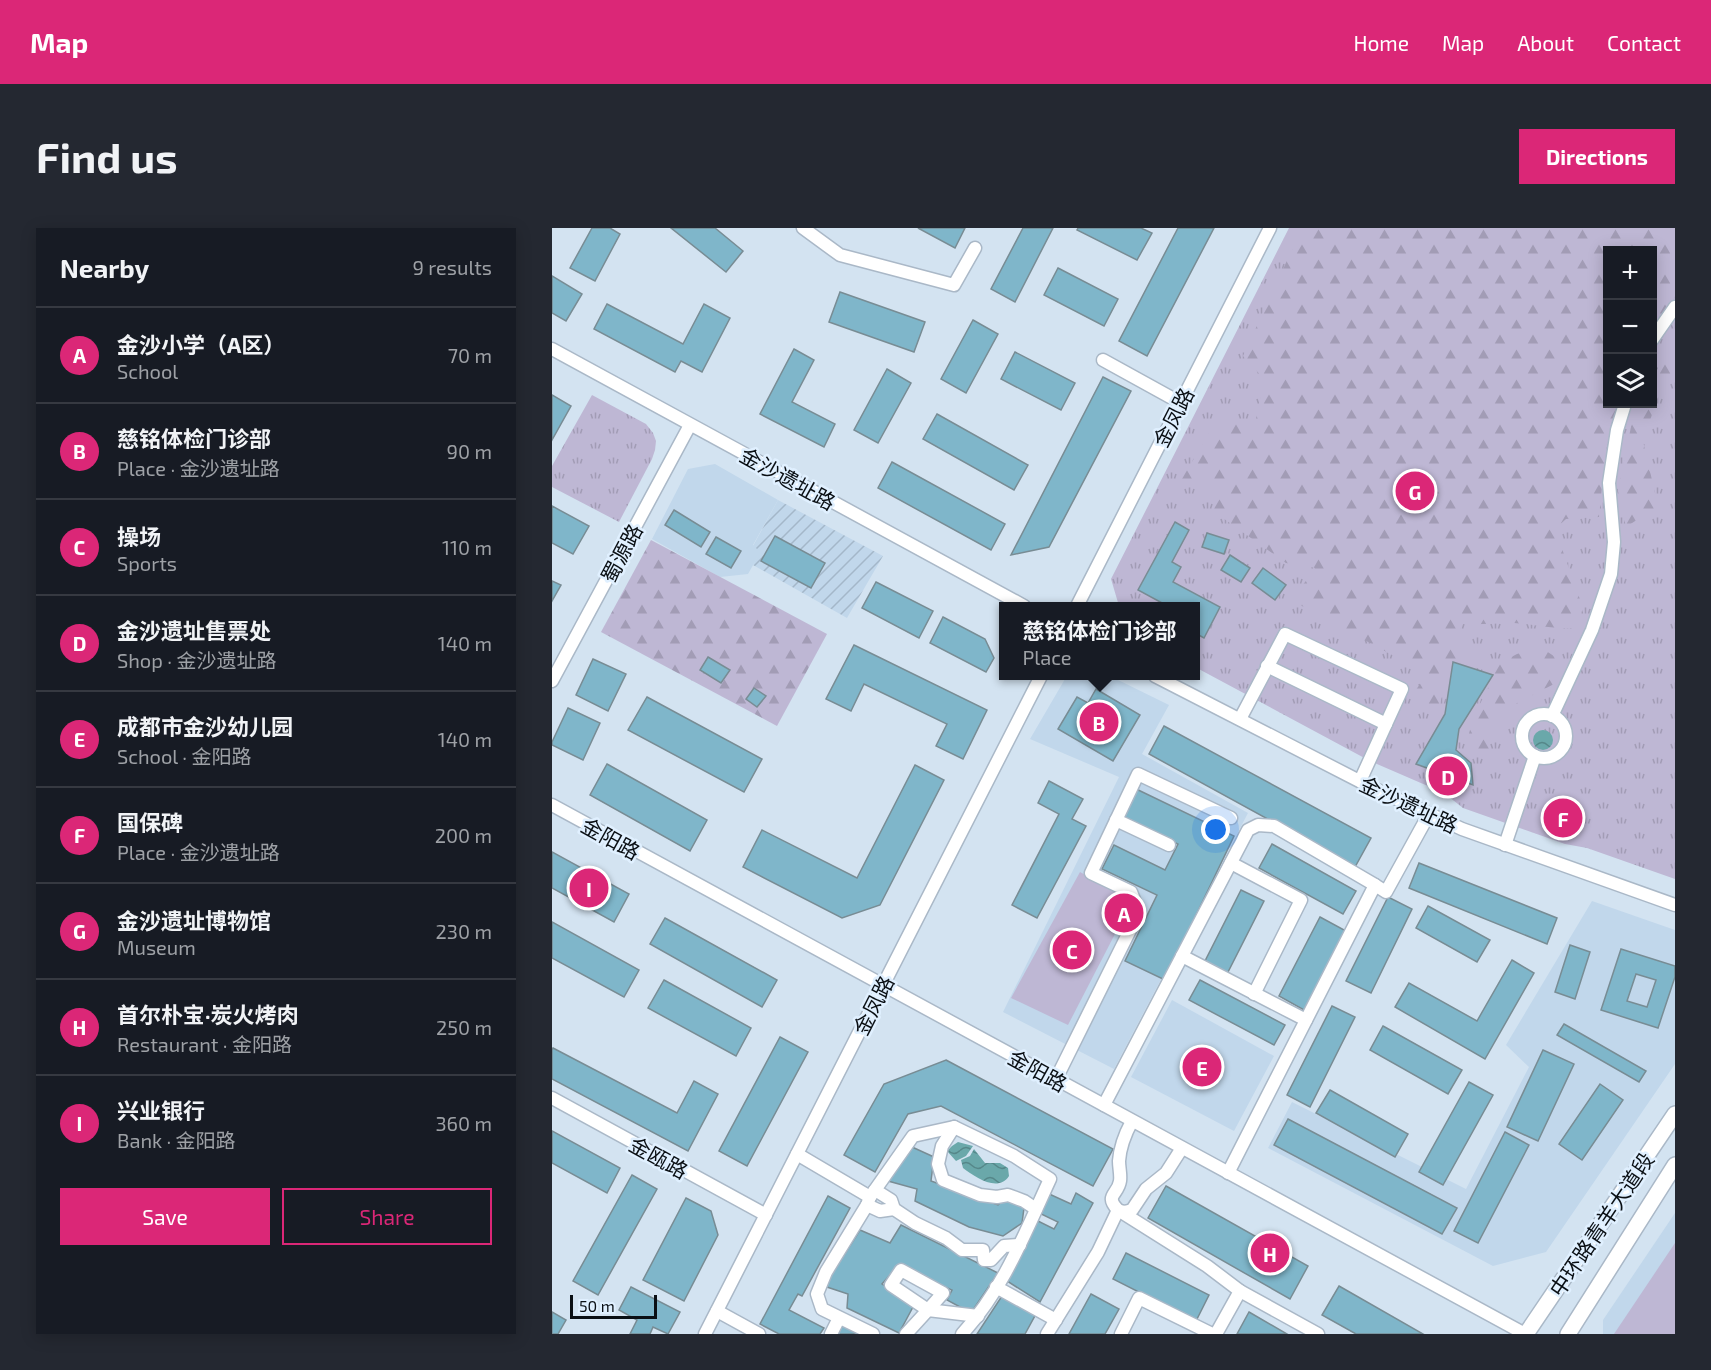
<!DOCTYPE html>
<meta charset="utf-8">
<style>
body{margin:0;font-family:"Exo 2","Noto Sans SC",sans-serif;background:#242831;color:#f1f3f6}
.controls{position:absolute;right:18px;top:18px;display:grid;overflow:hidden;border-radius:0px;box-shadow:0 3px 15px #0003}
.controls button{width:54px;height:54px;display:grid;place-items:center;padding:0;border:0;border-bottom:2px solid #363941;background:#171b24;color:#f1f3f6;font:30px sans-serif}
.scale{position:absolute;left:18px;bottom:15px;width:87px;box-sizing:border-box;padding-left:6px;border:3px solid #0a0f14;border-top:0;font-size:16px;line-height:21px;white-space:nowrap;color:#0a0f14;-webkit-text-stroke:4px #e0f0ff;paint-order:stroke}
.you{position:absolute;left:664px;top:602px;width:21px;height:21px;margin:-15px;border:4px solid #fff;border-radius:50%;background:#1a73e8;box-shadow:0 0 0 9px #1a73e833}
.badge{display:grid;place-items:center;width:39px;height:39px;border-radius:50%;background:#db2777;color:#fff;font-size:20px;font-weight:700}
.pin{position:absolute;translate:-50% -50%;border:3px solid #fff;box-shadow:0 2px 6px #0006}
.popup{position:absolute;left:447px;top:374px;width:201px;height:78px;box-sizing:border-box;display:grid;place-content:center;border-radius:0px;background:#171b24;filter:drop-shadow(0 2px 4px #0005);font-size:20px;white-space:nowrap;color:#9ea1a6}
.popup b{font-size:22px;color:#f1f3f6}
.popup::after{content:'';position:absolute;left:50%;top:100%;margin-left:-12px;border:12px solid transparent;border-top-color:#171b24}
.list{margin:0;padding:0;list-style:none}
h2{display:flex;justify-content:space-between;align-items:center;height:78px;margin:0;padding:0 24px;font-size:26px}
h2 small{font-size:20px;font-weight:400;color:#9ea1a6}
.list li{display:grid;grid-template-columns:39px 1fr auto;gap:18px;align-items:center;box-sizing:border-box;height:96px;padding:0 24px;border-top:2px solid #363941}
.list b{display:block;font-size:22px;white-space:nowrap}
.list p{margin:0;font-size:20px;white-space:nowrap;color:#9ea1a6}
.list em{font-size:20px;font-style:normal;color:#9ea1a6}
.actions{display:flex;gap:12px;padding:18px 24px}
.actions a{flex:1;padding:14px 0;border:2px solid #db2777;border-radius:0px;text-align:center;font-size:21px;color:#db2777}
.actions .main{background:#db2777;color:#fff}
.icon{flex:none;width:33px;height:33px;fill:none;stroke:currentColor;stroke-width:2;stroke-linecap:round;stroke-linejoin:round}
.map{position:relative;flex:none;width:1123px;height:1106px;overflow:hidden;border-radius:0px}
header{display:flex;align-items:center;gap:36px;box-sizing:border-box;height:84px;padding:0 30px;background:#db2777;color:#fff}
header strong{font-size:28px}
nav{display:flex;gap:33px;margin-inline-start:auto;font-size:21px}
.intro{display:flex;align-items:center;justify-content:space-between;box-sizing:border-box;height:144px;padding:0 36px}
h1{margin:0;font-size:42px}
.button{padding:15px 27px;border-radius:0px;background:#db2777;color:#fff;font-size:21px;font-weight:700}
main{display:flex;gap:36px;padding:0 36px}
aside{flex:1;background:#171b24;border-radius:0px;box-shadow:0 3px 15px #0003}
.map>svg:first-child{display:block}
.built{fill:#c1d7eb}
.industrial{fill:url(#industrial-furrows)}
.grass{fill:url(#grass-tufts);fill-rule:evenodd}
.forest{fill:url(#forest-firs)}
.garden{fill:#beb7d4}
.water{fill:url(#water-waves)}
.building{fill:#7fb6ca;stroke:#788c94;stroke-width:1.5;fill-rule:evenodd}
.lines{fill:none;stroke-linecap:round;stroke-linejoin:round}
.minor-casing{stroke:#aab8c7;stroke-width:15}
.major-casing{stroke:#aab8c7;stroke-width:18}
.minor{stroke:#fff;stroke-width:12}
.major{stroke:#fff;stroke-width:15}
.labels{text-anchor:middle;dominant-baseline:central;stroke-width:5;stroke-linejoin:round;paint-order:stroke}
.street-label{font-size:21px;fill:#0a0f14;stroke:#e0f0ff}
</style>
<header>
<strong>Map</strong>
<nav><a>Home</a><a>Map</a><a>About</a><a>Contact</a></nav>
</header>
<div class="intro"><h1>Find us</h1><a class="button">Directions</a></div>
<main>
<aside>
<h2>Nearby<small>9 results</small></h2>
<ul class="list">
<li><span class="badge">A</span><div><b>金沙小学（A区）</b><p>School</p></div><em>70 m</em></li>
<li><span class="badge">B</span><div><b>慈铭体检门诊部</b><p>Place · 金沙遗址路</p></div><em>90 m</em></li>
<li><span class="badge">C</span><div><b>操场</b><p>Sports</p></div><em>110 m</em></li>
<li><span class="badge">D</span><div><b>金沙遗址售票处</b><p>Shop · 金沙遗址路</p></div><em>140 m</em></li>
<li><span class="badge">E</span><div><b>成都市金沙幼儿园</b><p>School · 金阳路</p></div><em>140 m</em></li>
<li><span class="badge">F</span><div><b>国保碑</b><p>Place · 金沙遗址路</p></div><em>200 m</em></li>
<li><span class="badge">G</span><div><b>金沙遗址博物馆</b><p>Museum</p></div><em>230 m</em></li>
<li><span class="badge">H</span><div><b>首尔朴宝·炭火烤肉</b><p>Restaurant · 金阳路</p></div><em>250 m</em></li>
<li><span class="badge">I</span><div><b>兴业银行</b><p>Bank · 金阳路</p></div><em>360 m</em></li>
</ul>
<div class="actions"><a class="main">Save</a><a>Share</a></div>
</aside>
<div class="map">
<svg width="1123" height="1106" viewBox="0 0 1123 1106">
<defs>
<pattern id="industrial-furrows" width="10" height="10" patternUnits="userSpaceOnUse" patternTransform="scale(1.5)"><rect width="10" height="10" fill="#c1d7eb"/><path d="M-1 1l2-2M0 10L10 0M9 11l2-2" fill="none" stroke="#a4b7c9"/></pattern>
<pattern id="grass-tufts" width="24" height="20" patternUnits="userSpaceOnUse" patternTransform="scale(1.5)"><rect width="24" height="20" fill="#beb7d4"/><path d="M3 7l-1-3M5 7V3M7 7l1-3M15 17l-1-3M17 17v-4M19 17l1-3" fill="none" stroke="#a29cb5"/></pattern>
<pattern id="forest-firs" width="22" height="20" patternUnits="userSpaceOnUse" patternTransform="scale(1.5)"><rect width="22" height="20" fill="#beb7d4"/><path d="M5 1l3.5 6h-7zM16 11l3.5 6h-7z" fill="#a29cb5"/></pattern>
<pattern id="water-waves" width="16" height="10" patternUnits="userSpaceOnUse" patternTransform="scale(1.5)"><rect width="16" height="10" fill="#6aa8aa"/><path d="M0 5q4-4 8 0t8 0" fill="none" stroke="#558789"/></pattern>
</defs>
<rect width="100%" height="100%" fill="#d3e3f1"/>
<g class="built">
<path d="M163,236L226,272L201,317L209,323L196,346L168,349L100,311L136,241Z"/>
<path d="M525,448H558L617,477L590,526L696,585L562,841L451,784L567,549L478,511L513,451Z"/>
<path d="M1040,673L1123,702V836L994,1024L941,1038L716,920L740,874L914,961L977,839L954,817Z"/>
<path d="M620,772L722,828L682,903L579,849Z"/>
<path d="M1123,985V1106H1051V1092Z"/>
</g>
<path class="industrial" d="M226,272L331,328L295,390L201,337L208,323L201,318Z"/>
<g class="grass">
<path d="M737,0H1123V651L1035,620L1013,616L911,580L892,565L818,533L643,439V378H567L559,351ZM1056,22H1100V176H1056Z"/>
<path d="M40,167L94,196L101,205L104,213L103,222L100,231L67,294L0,259V238Z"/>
</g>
<g class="forest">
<path d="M750,0H1123V68L1101,99L1100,22H1056V176H1065L1053,227L1047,289L1014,291L1003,301L1031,380L1024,400C1003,402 983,396 962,395C945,395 927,397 910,396L905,412L921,432L950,434L965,426L988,419L1011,434L1002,456L952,482L938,513L936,534L914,516L922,488L943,446L899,431L888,476L880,479L859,469L875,446L739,372L764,340L734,335L661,283L669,258L630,251L662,196L704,191L712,151L691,128Z"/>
<path d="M1123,107V140L1110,157L1091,213L1106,278L1074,299L1066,263L1082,184L1087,176H1100L1101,150Z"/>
<path d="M99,312L275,406L225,498L49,404Z"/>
</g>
<g class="garden">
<path d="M528,644L580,673L516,797L459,770Z"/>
<path d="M1123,1015V1106H1062Z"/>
</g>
<g class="water">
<circle cx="991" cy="512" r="10"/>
<path d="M406,914L421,918L414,928L404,933L395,923L400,918Z"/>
<path d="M422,921L433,935H448L456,940L457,948C446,965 423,949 411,940L409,932L418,928Z"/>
</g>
<g class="building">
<path d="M40,0H58L68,6L43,53L18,40Z"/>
<path d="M119,0H163L191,23L174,44Z"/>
<path d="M366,0H413L403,20Z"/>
<path d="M471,0H501L463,74L439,61Z"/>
<path d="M526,0H589L600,5L585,32L525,2Z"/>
<path d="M626,0H662L595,128L567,113Z"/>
<path d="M506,40L566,71L552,98L492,67Z"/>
<path d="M0,48L30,66L14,93L0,85Z"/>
<path d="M288,64L373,94L362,124L277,94Z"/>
<path d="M55,76L131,116L152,76L178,90L150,144L129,133L123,144L42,101Z"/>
<path d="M421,92L446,106L414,165L389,151Z"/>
<path d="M242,121L262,132L240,174L283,196L272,219L208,186Z"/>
<path d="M463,124L523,155L509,182L449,151Z"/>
<path d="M335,141L359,155L326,215L302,202Z"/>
<path d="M551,149L579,163L497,319L459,327Z"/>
<path d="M0,167L19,178L0,212Z"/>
<path d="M385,186L476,237L462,262L371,211Z"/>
<path d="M340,234L453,296L439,322L326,260Z"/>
<path d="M0,278L37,298L21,326L0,315Z"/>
<path d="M122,282L158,304L149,319L113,297Z"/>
<path d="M623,294L637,302L620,334L629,339L621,354L668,379L652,410L643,405V378H610L612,376L586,362Z"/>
<path d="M655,305L677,312L672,326L650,319Z"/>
<path d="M223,308L273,335L259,360L209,333Z"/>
<path d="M164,309L189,323L179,340L154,326Z"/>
<path d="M678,327L698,340L689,354L669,342Z"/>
<path d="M711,340L734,357L723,372L700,355Z"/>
<path d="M0,353L9,357L0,373Z"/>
<path d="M324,354L381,383L367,410L310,380Z"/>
<path d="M391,389L433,411L442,430L434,444L378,415Z"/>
<path d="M302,417L435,482L411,531L384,518L395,496L312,456L299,483L274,471Z"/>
<path d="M156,429L178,442L169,455L148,442Z"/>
<path d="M41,431L74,446L56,483L24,467Z"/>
<path d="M901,434L941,447L907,501L904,522L919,535L921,557L864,536L893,486Z"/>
<path d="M202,460L214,468L205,479L194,471Z"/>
<path d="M544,461L588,487L561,533L506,501L525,469L536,475Z"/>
<path d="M95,469L210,531L192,564L76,502Z"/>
<path d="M16,480L48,495L31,532L0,517V514Z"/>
<path d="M612,498L819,610L803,639L597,526Z"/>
<path d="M55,536L155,592L138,623L38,567Z"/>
<path d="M363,537L392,552L328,677L290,690L191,639L210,602L305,650Z"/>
<path d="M497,553L531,571L520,591L534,598L485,690L460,677L507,586L486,575Z"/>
<path d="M580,559L682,608L613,752L573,733L605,667L550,641L562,617L613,642L626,616L566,587Z"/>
<path d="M720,616L804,663L791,686L707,640Z"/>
<path d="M0,624L77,666L62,694L0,660Z"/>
<path d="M867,635L1005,690L995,716L857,660Z"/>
<path d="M689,662L712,673L675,746L652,735Z"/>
<path d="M836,669L860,681L819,765L794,753Z"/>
<path d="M876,678L938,712L925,734L864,700Z"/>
<path d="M768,689L794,703L752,782L727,768Z"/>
<path d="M113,690L225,752L210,779L98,716Z"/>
<path d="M0,694L87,742L72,769L0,730Z"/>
<path d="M1018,717L1038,724L1023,771L1003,764Z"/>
<path d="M1069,721L1123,738V749L1106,800L1049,782ZM1084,746L1104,752L1095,779L1075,773Z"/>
<path d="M960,732L982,745L933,831L843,779L857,755L925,793Z"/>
<path d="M112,752L199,800L184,828L96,780Z"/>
<path d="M648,752L733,797L722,817L637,772Z"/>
<path d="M780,778L803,789L758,879L735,867Z"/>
<path d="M1012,796L1094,843L1087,854L1005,807Z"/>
<path d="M831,798L910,842L896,866L818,822Z"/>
<path d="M228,809L256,824L195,938L167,923Z"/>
<path d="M1,820L125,885L142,853L166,866L136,923L0,851V822Z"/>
<path d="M991,822L1022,836L986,913L955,899Z"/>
<path d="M394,832L561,921L541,958L389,878L356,886L323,944L292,927L332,856Z"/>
<path d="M917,854L941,867L891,957L867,944Z"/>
<path d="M1048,856L1071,872L1030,932L1007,916Z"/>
<path d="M778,862L856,906L843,929L764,885Z"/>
<path d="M736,891L905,980L890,1006L722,917Z"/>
<path d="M0,903L68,940L55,965L0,935Z"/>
<path d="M953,904L977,917L926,1015L902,1003Z"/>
<path d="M360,919L382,929L379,953L446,977L454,970L472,980L470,995L451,1008L417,999L363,973L365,961L336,953Z"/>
<path d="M80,947L105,961L46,1067L21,1053Z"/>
<path d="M614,958L756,1038L738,1071L596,990Z"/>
<path d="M495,965L519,976L524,965L541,975L488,1074L455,1053L486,993L502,1001L506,994L485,984Z"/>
<path d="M276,968L298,980L250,1068L246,1066L237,1082L272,1100L268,1106H227L208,1096Z"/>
<path d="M134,970L159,983L166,1007L132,1073L91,1052Z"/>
<path d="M349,997L446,1045L419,1085L395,1072L400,1062L346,1038L330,1056L361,1079L347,1105L295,1080L296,1066L272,1058L308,1002L338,1015Z"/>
<path d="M574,1025L657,1067L644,1093L561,1051Z"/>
<path d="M787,1058L871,1106H804L770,1087Z"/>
<path d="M79,1059L128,1084L116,1106L101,1099L98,1106H78L85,1092L67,1082Z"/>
<path d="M539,1066L567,1081L553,1106H517Z"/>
<path d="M450,1068L485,1084L473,1106H425Z"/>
<path d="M0,1084L14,1092L6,1106H0Z"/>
<path d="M697,1084L735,1106H685Z"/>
<path d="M289,1095L310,1106H284Z"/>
</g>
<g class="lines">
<g class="minor-casing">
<g id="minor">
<path d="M251,0L288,27L402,57L423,20"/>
<path d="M1100,112L1123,79"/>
<path d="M0,121L472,378"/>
<path d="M551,132L629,175"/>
<path d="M525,378L718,0"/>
<path d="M715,438L834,496"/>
<path d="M603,448L819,559L910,601L1123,677"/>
<path d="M0,453L138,197"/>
<circle cx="992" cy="508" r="22"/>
<path d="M1000,488L1040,402L1059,346L1062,314L1057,255L1065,202L1073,176"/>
<path d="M688,491L733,406L850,461L808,553"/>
<path d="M0,577L973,1106"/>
<path d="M564,592L617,617"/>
<path d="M953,617L983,528"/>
<path d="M679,635L749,672L702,766"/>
<path d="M630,728L754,792"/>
<path d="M504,851L587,684L579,664L539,645L586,546L679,590"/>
<path d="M0,870L214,987"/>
<path d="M552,877L696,602L706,597L722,598L823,657"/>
<path d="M402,899L390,918L386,936L391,952L428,967L445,969L456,967L472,973L484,981"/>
<path d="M245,926L318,969"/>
<path d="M676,945L823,657L834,664L877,586"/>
<path d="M323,962L339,972L342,981L363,995L394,1010L410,1022H431L432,1032H439L452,1018L468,1017"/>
<path d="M315,977L328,983L342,981"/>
<path d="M566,982L655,1038L688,1063L664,1106"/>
<path d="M567,983L573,984L580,982L594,961L614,945L630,920"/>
<path d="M349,1042L391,1065L376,1082L339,1057Z"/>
<path d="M444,1059L504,1092"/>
<path d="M688,1063L766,1106"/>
<path d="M165,1083L207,1106"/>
<path d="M153,1106L489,448"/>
<path d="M279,1106L287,1090"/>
<path d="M321,1106L270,1081L265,1066L274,1044L315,977L318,969L361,908L402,899L462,928L498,951C473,1005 451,1062 410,1106"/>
<path d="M354,1106L376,1082L426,1088"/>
<path d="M495,1106L546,1024L566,982C552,967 566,967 568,953C569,947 567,940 567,933C568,918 573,906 580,893"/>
<path d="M569,1106L587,1070L660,1106"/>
</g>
</g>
<g class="major-casing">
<g id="major">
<path d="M974,1106L1123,886"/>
<path d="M1016,1106L1123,937"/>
</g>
</g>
<use href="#minor" class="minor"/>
<use href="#major" class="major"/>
</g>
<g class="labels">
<g class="street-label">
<text transform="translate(621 189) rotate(-63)">金凤路</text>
<text transform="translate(236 250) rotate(29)">金沙遗址路</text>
<text transform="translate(69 325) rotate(-62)">蜀源路</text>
<text transform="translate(857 576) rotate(25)">金沙遗址路</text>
<text transform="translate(59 610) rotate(29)">金阳路</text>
<text transform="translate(321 777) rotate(-63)">金凤路</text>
<text transform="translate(486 842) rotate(29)">金阳路</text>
<text transform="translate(107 929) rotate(29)">金瓯路</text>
<text transform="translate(1049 996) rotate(-56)">中环路青羊大道段</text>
</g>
</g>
</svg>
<div class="controls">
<button>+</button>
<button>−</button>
<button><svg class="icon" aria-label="layers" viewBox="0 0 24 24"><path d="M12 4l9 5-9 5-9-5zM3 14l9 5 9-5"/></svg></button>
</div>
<div class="scale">50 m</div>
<div class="you"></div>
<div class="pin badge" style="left:572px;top:685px">A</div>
<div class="pin badge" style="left:547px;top:494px">B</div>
<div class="popup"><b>慈铭体检门诊部</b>Place</div>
<div class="pin badge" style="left:520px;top:722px">C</div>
<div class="pin badge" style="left:896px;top:548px">D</div>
<div class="pin badge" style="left:650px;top:839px">E</div>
<div class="pin badge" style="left:1011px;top:590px">F</div>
<div class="pin badge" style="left:863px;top:263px">G</div>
<div class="pin badge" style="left:718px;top:1025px">H</div>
<div class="pin badge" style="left:37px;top:660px">I</div>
</div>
</main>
